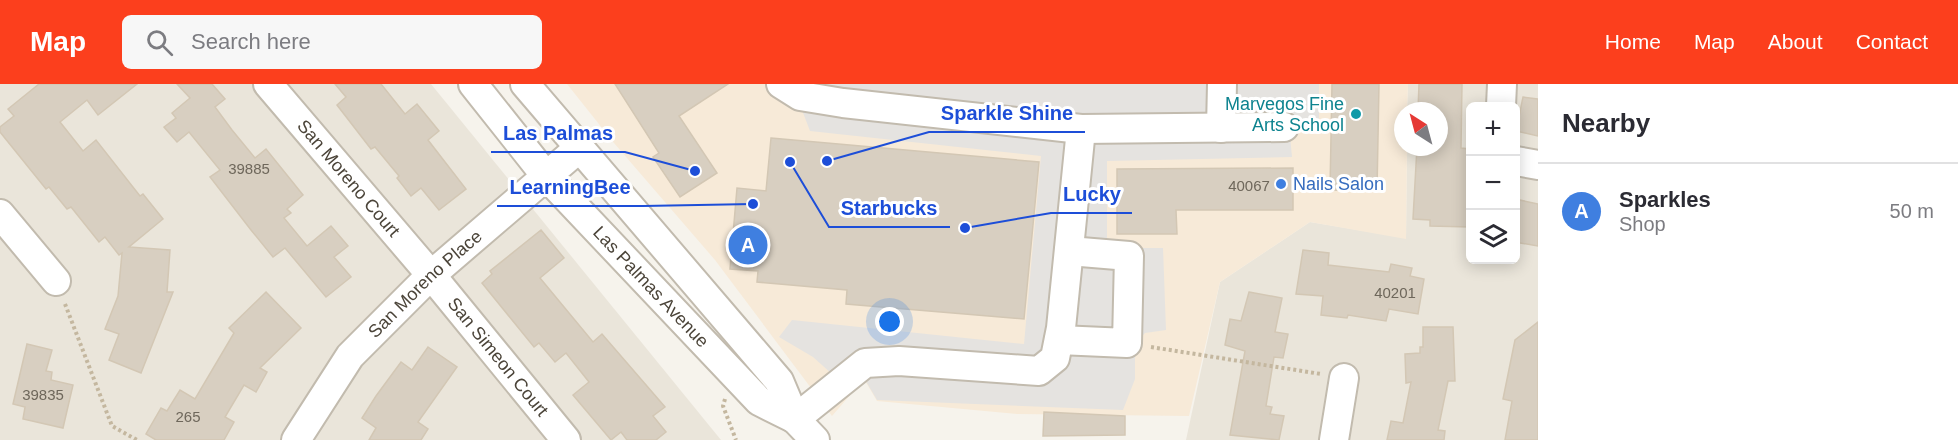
<!DOCTYPE html>
<meta charset="utf-8">
<style>
body{margin:0;font-family:Helvetica,sans-serif;background:#f7f7f7;color:#2b2b33}
.controls{position:absolute;right:18px;top:18px;display:grid;overflow:hidden;border-radius:9px;box-shadow:0 3px 15px #0003}
.controls button{width:54px;height:54px;display:grid;place-items:center;padding:0;border:0;border-bottom:2px solid #e1e1e2;background:#fff;color:#2b2b33;font:30px sans-serif}
.compass{position:absolute;left:1394px;top:18px;width:54px;height:54px;border-radius:50%;background:#fff;box-shadow:0 3px 15px #0003;rotate:324deg}
.you{position:absolute;left:890px;top:238px;width:21px;height:21px;margin:-15px;border:4px solid #fff;border-radius:50%;background:#1a73e8;box-shadow:0 0 0 9px #1a73e833}
.badge{display:grid;place-items:center;width:39px;height:39px;border-radius:50%;background:#fc3f1d;color:#fff;font-size:20px;font-weight:700}
.pin{position:absolute;translate:-50% -50%;border:3px solid #fff;box-shadow:0 2px 6px #0006}
.list{margin:0;padding:0;list-style:none}
h2{display:flex;justify-content:space-between;align-items:center;height:78px;margin:0;padding:0 24px;font-size:26px}
h2 small{font-size:20px;font-weight:400;color:#7c7c81}
.list li{display:grid;grid-template-columns:39px 1fr auto;gap:18px;align-items:center;box-sizing:border-box;height:96px;padding:0 24px;border-top:2px solid #e1e1e2}
.list b{display:block;font-size:22px;white-space:nowrap}
.list p{margin:0;font-size:20px;white-space:nowrap;color:#7c7c81}
.list em{font-size:20px;font-style:normal;color:#7c7c81}
.icon{flex:none;width:33px;height:33px;fill:none;stroke:currentColor;stroke-width:2;stroke-linecap:round;stroke-linejoin:round}
.map{position:relative;flex:none;width:1538px;height:356px;overflow:hidden}
header{display:flex;align-items:center;gap:36px;box-sizing:border-box;height:84px;padding:0 30px;background:#fc3f1d;color:#fff}
header strong{font-size:28px}
nav{display:flex;gap:33px;margin-inline-start:auto;font-size:21px}
.search{width:420px;height:54px;background:#f7f7f7;display:flex;align-items:center;gap:15px;box-sizing:border-box;padding:0 21px;border-radius:9px;color:#7c7c81;font-size:22px}
main{display:flex}
aside{flex:1;background:#fff}
.map>svg:first-child{display:block}
.residential{fill:#eae5da;fill-rule:evenodd}
.commercial{fill:#f7ead8}
.parking{fill:#e5e3e0}
.building{fill:#d8cfc1;stroke:#d3c7b4;stroke-width:1.5}
.lines{fill:none;stroke-linecap:round;stroke-linejoin:round}
.minor-casing{stroke:#c2bbae;stroke-width:32}
.path{stroke:#c4b79f;stroke-width:4;stroke-dasharray:3 3;stroke-linecap:butt}
.minor{stroke:#fff;stroke-width:28}
.culture-dot{fill:#0f9aa8;stroke:#fff;stroke-width:2}
.shop-dot{fill:#3f7fe0;stroke:#fff;stroke-width:2}
.labels{text-anchor:middle;dominant-baseline:central;stroke-width:6;stroke-linejoin:round;paint-order:stroke}
.number-label{font-size:15px;fill:#6e675b}
.culture-label{font-size:18px;fill:#0d838f;stroke:#fff;text-anchor:end}
.street-label{font-size:18px;fill:#4b4439;stroke:#fff}
.shop-label{font-size:18px;fill:#366cbe;stroke:#fff;text-anchor:start}
.leader{fill:none;stroke:#1d4ed8;stroke-width:2}
.callout-dot{fill:#1d4ed8;stroke:#fff;stroke-width:2}
.callout-label{font-size:20px;text-anchor:middle;font-weight:bold;fill:#1d4ed8;stroke:#fff;stroke-width:6;stroke-linejoin:round;paint-order:stroke}
</style>
<header>
<strong>Map</strong>
<div class="search"><svg class="icon" aria-label="search" viewBox="0 0 24 24"><circle cx="10" cy="10" r="6"/><path d="M15 15l6 6"/></svg>Search here</div>
<nav><a>Home</a><a>Map</a><a>About</a><a>Contact</a></nav>
</header>
<main>
<div class="map">
<svg width="1538" height="356" viewBox="0 0 1538 356">
<rect width="100%" height="100%" fill="#f6f3ec"/>
<g class="residential">
<path d="M0,0H431L721,356H0Z"/>
<path d="M1408,0H1538V356H1186L1220,198L1310,138L1406,154L1407,63H1439V27H1407ZM1470,22H1516V176H1470Z"/>
</g>
<path class="commercial" d="M567,0H1408L1407,27H1403V63H1407L1406,155L1310,138L1220,198L1189,332L1017,330L877,317L864,295L832,332L715,176L614,59Z"/>
<path class="parking" d="M801,0H1319V37L1290,52L1292,73L1107,77V164H1163L1166,246L1145,249L1135,260V295L1123,326L877,316L864,294L851,307L813,273L779,253L792,236L1024,260L1041,72L810,47L802,26Z"/>
<g class="building">
<path d="M39,0H137L98,31L87,16L60,38L83,67L96,56L140,112L143,110L163,135L129,163L170,166L167,208H173L141,289L109,276L119,250L105,245L118,212L122,169L119,171L105,153L99,158L71,123L67,125L49,103L46,105L0,48V43L14,32L8,25Z"/>
<path d="M177,0H212L225,15L215,23L232,46L255,74L266,65L303,111L287,125L291,129L284,134L307,162L331,142L348,162L334,173L351,193L326,213L285,164L273,173L251,146L210,93L220,86L189,48L177,58L164,43L176,34L172,29L190,14Z"/>
<path d="M335,0H381L405,30L417,20L439,47L428,56L466,105L439,126L421,104L411,112L397,94L399,92L375,63L371,65L337,21L346,13Z"/>
<path d="M615,0H728L679,32L717,89L680,113L653,73L659,69Z"/>
<path d="M1332,0H1379L1377,107L1330,106Z"/>
<path d="M1419,0H1462L1461,64L1470,65V143L1430,142V136L1413,135L1417,63H1439V27H1418Z"/>
<path d="M1523,13L1538,15V52L1516,47Z"/>
<path d="M771,54L1039,78L1024,235L846,220L847,206L757,198L758,187L730,185L737,104L766,107Z"/>
<path d="M1293,84V126H1176L1177,150H1117V85Z"/>
<path d="M1515,115L1538,120V162L1515,158Z"/>
<path d="M541,146L564,174L540,194L593,258L602,250L665,323L653,332L666,348L656,356H627L621,348L611,356L573,311L589,298L566,269L555,278L539,259L534,263L482,199L492,190L490,187Z"/>
<path d="M1303,166L1329,169L1328,181L1389,188L1391,180L1412,184L1410,192L1424,195L1418,230L1389,225L1386,237L1348,231L1347,234L1321,231L1323,212L1296,210Z"/>
<path d="M266,208L301,244L260,284L267,288L256,308L244,301L225,333L234,338L224,356H156L146,350L161,324L167,327L180,306L195,315L234,249L229,244Z"/>
<path d="M1249,208L1282,214L1275,248L1288,250L1283,274L1274,273L1266,322L1272,323L1270,330L1284,332L1279,356L1230,351L1245,267L1225,261L1230,235L1241,237Z"/>
<path d="M1538,238V356H1505L1512,317L1503,315L1515,256Z"/>
<path d="M1423,243H1453L1455,297H1448L1438,346L1445,347L1444,356H1387L1391,337L1403,339L1411,298L1406,299L1405,270L1420,269V263H1423Z"/>
<path d="M27,260L52,266L46,287L52,288L51,296L73,301L63,344L23,335L25,323L13,320Z"/>
<path d="M428,263L457,283L418,338L428,345L421,356H369L376,344L362,334L376,312L401,278L412,286Z"/>
<path d="M1044,328L1125,332V351L1043,352Z"/>
</g>
<g class="lines">
<g class="minor-casing">
<g id="minor">
<path id="s1" d="M268,0L431,191L566,356"/>
<path id="s2" d="M473,0L546,92L759,317L795,335"/>
<path d="M525,0L779,297L795,335L815,356"/>
<path d="M781,0L800,12L843,19L1081,45L1284,43"/>
<path d="M1501,22L1502,0"/>
<path d="M1221,44L1222,0"/>
<path d="M1516,77L1538,81"/>
<path d="M0,130L56,197"/>
<path d="M1059,256L1127,259L1129,172L1069,167"/>
<path d="M795,335L865,279L899,277L1039,287L1055,274L1061,244L1081,45"/>
<path id="s3" d="M296,356L350,272L431,191L578,65"/>
<path d="M1334,356L1344,294"/>
</g>
</g>
<g class="path">
<path d="M65,220L112,342L137,356"/>
<path d="M1151,263L1321,290"/>
<path d="M725,315L723,322L736,356"/>
</g>
<use href="#minor" class="minor"/>
</g>
<circle class="culture-dot" cx="1356" cy="30" r="6"/>
<circle class="shop-dot" cx="1281" cy="100" r="6"/>
<g class="labels">
<g class="number-label">
<text x="249" y="84">39885</text>
<text x="1249" y="101">40067</text>
<text x="1395" y="208">40201</text>
<text x="43" y="310">39835</text>
<text x="188" y="332">265</text>
</g>
<g class="culture-label">
<text x="1344" y="20">Marvegos Fine<tspan x="1344" dy="21">Arts School</tspan></text>
</g>
<g class="street-label">
<text stroke="none"><textPath href="#s1" startOffset="124">San Moreno Court</textPath></text>
<text stroke="none"><textPath href="#s3" startOffset="204">San Moreno Place</textPath></text>
<text stroke="none"><textPath href="#s2" startOffset="270">Las Palmas Avenue</textPath></text>
<text stroke="none"><textPath href="#s1" startOffset="357">San Simeon Court</textPath></text>
</g>
<g class="shop-label">
<text x="1293" y="100">Nails Salon</text>
</g>
</g>
<path class="leader" d="M827 77L929 48H1085M695 87L625 68H491M753 120L643 122H497M965 144L1051 129H1132M790 78L829 143H950"/>
<g class="callout-dot">
<circle cx="827" cy="77" r="6"/>
<circle cx="695" cy="87" r="6"/>
<circle cx="753" cy="120" r="6"/>
<circle cx="965" cy="144" r="6"/>
<circle cx="790" cy="78" r="6"/>
</g>
<g class="callout-label">
<text x="1007" y="36">Sparkle Shine</text>
<text x="558" y="56">Las Palmas</text>
<text x="570" y="110">LearningBee</text>
<text x="1092" y="117">Lucky</text>
<text x="889" y="131">Starbucks</text>
</g>
</svg>
<div class="controls">
<button>+</button>
<button>−</button>
<button><svg class="icon" aria-label="layers" viewBox="0 0 24 24"><path d="M12 4l9 5-9 5-9-5zM3 14l9 5 9-5"/></svg></button>
</div>
<svg class="compass" viewBox="-18 -18 36 36"><path d="M0-13l5 13h-10z" fill="#e53935"/><path d="M0 13l5-13h-10z" fill="#7c7c81"/></svg>
<div class="you"></div>
<div class="pin badge" style="left:748px;top:161px;background:#3f7fe0">A</div>
</div>
<aside>
<h2>Nearby<small></small></h2>
<ul class="list">
<li><span class="badge" style="background:#3f7fe0">A</span><div><b>Sparkles</b><p>Shop</p></div><em>50 m</em></li>
</ul>
</aside>
</main>
